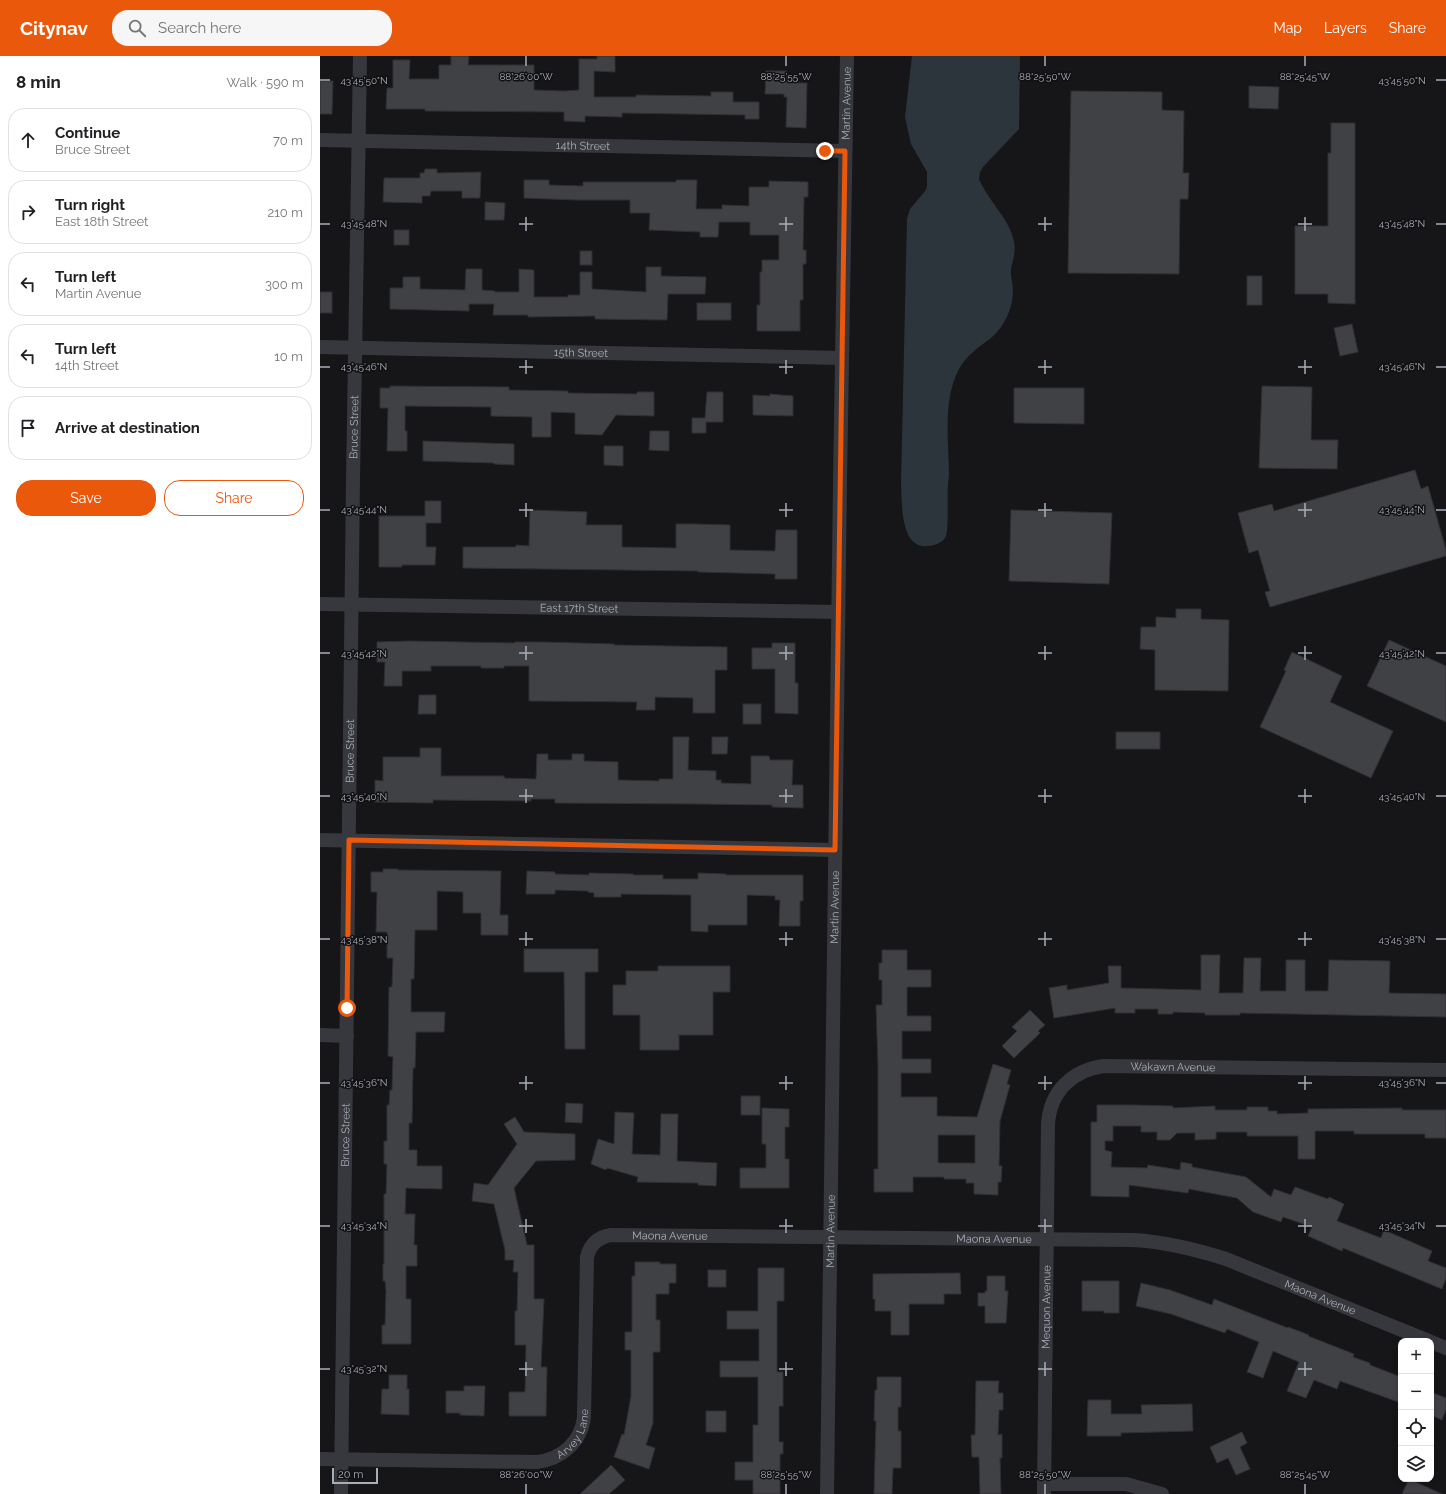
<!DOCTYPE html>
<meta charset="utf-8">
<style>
body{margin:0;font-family:Raleway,sans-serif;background:#f6f6f6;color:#202124}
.controls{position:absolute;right:12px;bottom:12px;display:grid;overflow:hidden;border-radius:8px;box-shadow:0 2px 6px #0003}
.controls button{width:36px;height:36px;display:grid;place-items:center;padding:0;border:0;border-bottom:1px solid #e0e0e0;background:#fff;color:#202124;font:20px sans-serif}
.scale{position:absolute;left:12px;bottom:10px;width:46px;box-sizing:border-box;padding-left:4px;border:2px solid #a8adb8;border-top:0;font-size:11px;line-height:14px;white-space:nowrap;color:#a8adb8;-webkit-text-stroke:3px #111113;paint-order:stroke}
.stop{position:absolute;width:12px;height:12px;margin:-9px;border:3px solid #ea580c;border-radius:50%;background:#fff}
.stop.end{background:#ea580c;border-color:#fff;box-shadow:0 1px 4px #0008}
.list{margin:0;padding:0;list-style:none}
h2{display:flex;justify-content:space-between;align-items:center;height:52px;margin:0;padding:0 16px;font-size:17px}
h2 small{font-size:13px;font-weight:400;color:#757577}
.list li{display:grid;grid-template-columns:26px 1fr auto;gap:12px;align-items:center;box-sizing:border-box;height:64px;margin:0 8px 8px;padding:0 8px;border:1px solid #e0e0e0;border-radius:16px}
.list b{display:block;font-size:15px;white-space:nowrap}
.list p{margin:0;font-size:13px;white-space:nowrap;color:#757577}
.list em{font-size:13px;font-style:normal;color:#757577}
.actions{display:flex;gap:8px;padding:12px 16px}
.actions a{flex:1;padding:9px 0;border:1px solid #ea580c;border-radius:16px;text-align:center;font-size:14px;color:#ea580c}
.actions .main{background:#ea580c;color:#fff}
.icon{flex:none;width:22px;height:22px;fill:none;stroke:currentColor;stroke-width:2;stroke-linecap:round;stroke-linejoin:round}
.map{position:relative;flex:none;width:1126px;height:1438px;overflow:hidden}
header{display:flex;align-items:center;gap:24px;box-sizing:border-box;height:56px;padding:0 20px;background:#ea580c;color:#fff}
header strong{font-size:19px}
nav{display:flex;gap:22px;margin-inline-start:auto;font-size:14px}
.search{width:280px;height:36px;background:#f6f6f6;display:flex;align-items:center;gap:10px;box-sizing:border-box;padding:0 14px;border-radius:16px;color:#757577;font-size:15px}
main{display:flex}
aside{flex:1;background:#fff}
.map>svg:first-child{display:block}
.water{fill:#2c353c}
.building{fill:#404145;stroke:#303034;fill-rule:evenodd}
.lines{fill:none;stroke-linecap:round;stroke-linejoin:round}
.minor{stroke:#37383d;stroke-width:14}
.route{stroke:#ea580c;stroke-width:5}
.ticks{fill:none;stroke:#a8adb8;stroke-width:1.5}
.labels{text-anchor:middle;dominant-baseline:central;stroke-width:3;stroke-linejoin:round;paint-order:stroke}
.street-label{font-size:11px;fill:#a8adb8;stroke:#111113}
.ticks-label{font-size:10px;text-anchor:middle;fill:#a8adb8;stroke:#111113;stroke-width:3;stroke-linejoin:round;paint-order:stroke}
</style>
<header>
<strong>Citynav</strong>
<div class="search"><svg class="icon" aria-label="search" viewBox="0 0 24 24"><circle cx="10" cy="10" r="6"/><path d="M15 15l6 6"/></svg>Search here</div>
<nav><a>Map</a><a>Layers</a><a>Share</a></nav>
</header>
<main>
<aside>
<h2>8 min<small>Walk · 590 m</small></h2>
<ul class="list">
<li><svg class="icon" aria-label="ahead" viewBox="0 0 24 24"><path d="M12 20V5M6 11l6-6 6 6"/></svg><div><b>Continue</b><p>Bruce Street</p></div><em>70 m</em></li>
<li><svg class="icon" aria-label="right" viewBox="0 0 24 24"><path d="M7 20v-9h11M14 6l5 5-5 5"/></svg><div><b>Turn right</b><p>East 18th Street</p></div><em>210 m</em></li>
<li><svg class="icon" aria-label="left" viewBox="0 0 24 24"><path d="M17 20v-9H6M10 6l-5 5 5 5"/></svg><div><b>Turn left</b><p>Martin Avenue</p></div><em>300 m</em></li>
<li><svg class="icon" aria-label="left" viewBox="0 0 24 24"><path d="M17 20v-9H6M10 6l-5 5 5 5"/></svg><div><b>Turn left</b><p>14th Street</p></div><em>10 m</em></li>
<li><svg class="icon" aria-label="arrive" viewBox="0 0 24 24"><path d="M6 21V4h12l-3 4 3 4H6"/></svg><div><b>Arrive at destination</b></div></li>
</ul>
<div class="actions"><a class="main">Save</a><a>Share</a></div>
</aside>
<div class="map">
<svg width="1126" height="1438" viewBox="0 0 1126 1438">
<rect width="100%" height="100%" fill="#161618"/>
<path class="water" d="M592,0H700L699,73L663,111L660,116L659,123C667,143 691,165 694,186C696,195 693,204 691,213C690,219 693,227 693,234C693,252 685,270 671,282C659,291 646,300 639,313C622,345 629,387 629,421C626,435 630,474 625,482C622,487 613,490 608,490C580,494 582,446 581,427L587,163L590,153L606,134L607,130V116L591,88L585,61Z"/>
<g class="building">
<path d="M131,0H149L148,9H214V34L244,35L259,34V3H277V0H295V16L274,15V41H316V39L391,40V36H413V46H439V63H425V59L302,57V61H301L265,60V66L244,65V56L105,55V53H66L67,32H73V4H90L89,23H119V9H131Z"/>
<path d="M446,15H467V27H487L486,72L466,71L467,41H464V38H445Z"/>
<path d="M0,25H13L12,58H0Z"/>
<path d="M929,30L959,31L958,53L929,52Z"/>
<path d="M751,35L842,36V54L864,55L863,117H869L868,143H860L859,218L748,217Z"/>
<path d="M1011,67H1035V248L1008,247V238H975V170H1008V97H1011Z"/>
<path d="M105,113H117V117L161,116L160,142H142V135H111L110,140H102V147L63,146L64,122H100V117H104Z"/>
<path d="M204,124H229V129L263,130V126H356V124H377L376,153H402V149L429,150V131H449V125L488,126V141H484L483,194H486V208H483V244H480V275H437V249H440V216H442V204H459V179H430V166H399L398,181H380V176L329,174L330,157H310V144H257L204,142Z"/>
<path d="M165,146L185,147L184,164H165Z"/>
<rect x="74" y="174" width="15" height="15"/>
<rect x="260" y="195" width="12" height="14"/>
<path d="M326,211H341V220L386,221L385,238H348L347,264L275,263V260L208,261V259H173L174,248H149V255L70,253V232H83V221H100V233L145,234L146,213H162V234L175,235V236H199V213L214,214V241H248V239H260V216H272V233L326,236Z"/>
<rect x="927" y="220" width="15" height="29"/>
<rect x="0" y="236" width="12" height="21"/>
<rect x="377" y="247" width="34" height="17"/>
<path d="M1032,268L1038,296L1020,300L1014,272Z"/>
<path d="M70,330L189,331V334L248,335V337L317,338V336H334V360L296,359L282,379L255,378V357L231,356V381H212V361L171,360V351L85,350V375H87V395H67L68,352H60V332H70Z"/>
<path d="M942,330L992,331L991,384H1018L1017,413L939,412Z"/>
<path d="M694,332H764V368L694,367Z"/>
<path d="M387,336H403V366H386V377H372V362H385Z"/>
<path d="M450,338L473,340V360L433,359V339L450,340Z"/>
<path d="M330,375H349V395L329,394Z"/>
<path d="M103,385L194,388V409L174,408V407L103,405Z"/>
<path d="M284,390H303V410L284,409Z"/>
<path d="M1095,414L1101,433L1108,430L1126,494V500L950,551L945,536L950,535L938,494L929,497L918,457L952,448L954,455Z"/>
<path d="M105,445H121V467H106V491H116L115,509H82V511H59V460H105Z"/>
<path d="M210,454L267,456L266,469H302V491L356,492V468H375L410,469V494L455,495L456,474H477V523H455V518L378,516V515L143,512V491H196V489L209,490Z"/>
<path d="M691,454L792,457L789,528L689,525Z"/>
<path d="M856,553H881V563L909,564L908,635L835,634V594L820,593L821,571H836V561L856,562Z"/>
<path d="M1069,584L1126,610V666L1047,630Z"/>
<path d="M89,585L195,587V586H222L294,588V589L407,591V614H395V657H373V642L335,641V654H316L317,646L209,645V610H184V612H161V610H111V615H82V630H64L65,606H57V586Z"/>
<path d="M452,587H475V627H478V658L455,657V613H432V592H452Z"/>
<path d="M972,596L1022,620L1010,646L1073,675L1051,722L940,671L966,615L964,614Z"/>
<path d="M99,639H116V658H98Z"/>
<rect x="423" y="648" width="18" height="20"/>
<rect x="796" y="676" width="44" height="17"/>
<path d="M353,681H369L368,714L396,715V724H401V727L431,728V700H449L450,704H473L472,729H483V752L452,751V749L379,748L235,747V743H211V745L113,744V747L55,746V724L63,725V701H100V692H121V720H184V722L216,723L217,698H228V704H252V698H264V705L298,706V724L339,725V723H353Z"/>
<path d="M392,681H408L407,698H392Z"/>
<path d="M63,813H78V814L181,815L180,859H188V879H161V857H143V836L117,835V874H95L94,923H91V956H125L124,976H96L95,1012H93L92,1067H89V1094H97V1110H122V1133L86,1132L85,1158H95L94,1189H97V1210H86V1243H91V1288H62V1269H65L66,1235L65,1225H63V1208H64V1138H66L67,1108H64V1085H67V1049H69L70,1034H72L73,1001L68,1000L69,931H72L73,902H67V876H56L57,836H51V816H63Z"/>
<path d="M207,815L235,816V818L269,819V817L313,818V819H343V823H378V817L406,818V819H483V845H480V870H459L460,844H455V840L427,839V869H388V876L371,875V839L301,838V841H274V837L268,836V835L235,834V838H206Z"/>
<path d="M204,893H278V916H265V993H245L244,916H204Z"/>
<path d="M562,894H587V914H611V931H587V960H611V975H582V1003H611V1017H581V1041H617V1060L657,1061L673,1008L691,1014L687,1028L690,1029L680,1065L679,1110H682L681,1126H678V1139L654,1138V1127H646V1123H624V1121H593V1136H554V1113H558V1010L556,949H562V924H559V907H562ZM618,1079H655V1107H619L618,1106Z"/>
<path d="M881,899H900L899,937H923L924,902H941L940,935H966V904H985V935H1008L1009,904L1070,905L1069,937L1126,938V961L920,957V959H885V957L853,956V958H838V953H815V957H795V952L734,962L729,932L747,929V934L789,927L788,910H801V932L881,934Z"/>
<path d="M338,910H410V936H393V979H359V994H320V959H293V929H306V915H338Z"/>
<path d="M710,954L725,969L718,975L720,977L694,1002L682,990L697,975L692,971Z"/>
<rect x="421" y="1040" width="19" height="19"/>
<path d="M246,1047L263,1048L262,1067L245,1066Z"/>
<path d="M777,1049H815L853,1050V1052L895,1050V1054H927V1051H948V1055H957V1058L988,1057V1053L1082,1052V1054H1126V1082H1105V1078H1034V1075H995V1103H978V1080H927V1076H896V1083L875,1084V1077H857L850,1084H837V1076H821V1070H793V1085H785V1094L792,1096L791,1111L827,1112L828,1109L860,1114L861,1106L872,1108V1111L926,1121L951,1141L954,1133L971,1139L975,1131L1008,1143L1009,1141L1024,1148L1017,1165L1061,1182L1064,1174L1112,1195L1108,1205L1126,1212V1222L1122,1233L1023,1192L1022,1195L988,1180L992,1171L963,1161L961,1166L933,1156L917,1142L869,1133L868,1137L809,1129V1141L771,1140V1066H777Z"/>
<path d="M442,1052L469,1053V1071H465V1103H469V1132H420V1112H446V1088H442Z"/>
<path d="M295,1056L314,1057L312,1098L340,1099L341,1058H358L357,1105L397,1107L396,1130L378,1129V1127L317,1126L318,1121L287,1112L286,1114L271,1108L278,1083L294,1088Z"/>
<path d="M195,1061L204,1076L255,1078V1104L216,1105L194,1132L207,1189H214V1243H224L221,1311H227L226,1360H189V1336H205L206,1289H195V1255H197L198,1216H193L194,1204H185V1194L174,1148L152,1145L154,1127L168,1129L197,1088L184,1068Z"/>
<path d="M315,1206H340V1208H356V1227H349V1238H336V1264H340V1296H333V1367L326,1389L335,1392L329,1413L294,1401L302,1378L304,1379L311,1340V1294H305V1276H312V1220H315Z"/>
<path d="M438,1212H464V1245H457V1316H463V1350H459V1386H463V1398H460V1438H433V1424H415V1406H433V1369H438V1321H400V1305H439V1273H407V1255H438Z"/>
<rect x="388" y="1214" width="18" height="17"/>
<path d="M640,1217L641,1238H624V1248H589V1279H571V1255H555V1243H553V1218Z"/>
<path d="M667,1220H685V1235H688L686,1267H665V1250H658V1237H665V1235H667Z"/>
<path d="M762,1225H799V1257H784V1255H762Z"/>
<path d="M821,1227L850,1234L892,1249L894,1243L968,1272V1271L989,1279L988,1280L1034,1298L1033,1301L1050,1307V1309L1081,1321V1347L1020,1325L1017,1333L994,1324L986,1342L967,1335L979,1306L953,1295L943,1322L927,1316L939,1286L907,1273L905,1277L851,1258L816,1250Z"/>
<path d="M69,1319H87V1333H89V1359L61,1358L62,1333H69Z"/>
<path d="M557,1321H581V1351H578V1375H581V1412H573L572,1438H554L556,1365H554L555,1334H557Z"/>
<path d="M656,1325H679L678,1337H683V1354H679L678,1379L682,1378V1402H680L681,1438H660L659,1401H652L651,1379H655Z"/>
<path d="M144,1330H165L164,1360L140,1359V1357H126V1335H144Z"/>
<path d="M1111,1336L1126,1342V1353L1122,1364L1111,1359Z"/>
<path d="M768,1344H791V1358H822L821,1349L872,1348L873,1375L801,1377V1380H767Z"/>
<rect x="386" y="1355" width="20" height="21"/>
<path d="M922,1376L927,1387L920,1391L930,1413L916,1419L908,1402L897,1407L890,1391Z"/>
<path d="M291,1409L305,1424L289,1438H260Z"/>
<path d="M1089,1423L1122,1438H1082Z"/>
</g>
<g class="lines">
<g class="minor">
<path id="s1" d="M0,84L525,95"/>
<path id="s2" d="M0,291L522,302"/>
<path id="s3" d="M0,548L518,556"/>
<path d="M0,784L515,794"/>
<path d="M0,979L27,980"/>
<path d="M1111,1286L1126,1292"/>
<path id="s4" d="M0,1403L217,1406C242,1403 261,1386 264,1361L267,1201C270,1189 278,1181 291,1179L813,1184C846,1186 875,1193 906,1203L1109,1285"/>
<path d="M724,1428H806L842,1438"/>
<path id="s5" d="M21,1438L33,423L40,0"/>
<path id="s6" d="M507,1438L520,427L527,0"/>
<path id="s7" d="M724,1438L728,1068C730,1036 752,1014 784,1010L1126,1014"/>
</g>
</g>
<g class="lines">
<path class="route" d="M27,952L29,784L515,794L525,95H505"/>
</g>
<path class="ticks" d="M206,0V10M466,0V10M725,0V10M985,0V10M0,24H10M1116,24H1126M206,161V175M466,161V175M725,161V175M985,161V175M0,168H10M199,168H213M459,168H473M718,168H732M978,168H992M1116,168H1126M206,304V318M466,304V318M725,304V318M985,304V318M0,311H10M199,311H213M459,311H473M718,311H732M978,311H992M1116,311H1126M206,447V461M466,447V461M725,447V461M985,447V461M0,454H10M199,454H213M459,454H473M718,454H732M978,454H992M1116,454H1126M206,590V604M466,590V604M725,590V604M985,590V604M0,597H10M199,597H213M459,597H473M718,597H732M978,597H992M1116,597H1126M206,733V747M466,733V747M725,733V747M985,733V747M0,740H10M199,740H213M459,740H473M718,740H732M978,740H992M1116,740H1126M206,876V890M466,876V890M725,876V890M985,876V890M0,883H10M199,883H213M459,883H473M718,883H732M978,883H992M1116,883H1126M206,1020V1034M466,1020V1034M725,1020V1034M985,1020V1034M0,1027H10M199,1027H213M459,1027H473M718,1027H732M978,1027H992M1116,1027H1126M206,1163V1177M466,1163V1177M725,1163V1177M985,1163V1177M0,1170H10M199,1170H213M459,1170H473M718,1170H732M978,1170H992M1116,1170H1126M206,1306V1320M466,1306V1320M725,1306V1320M985,1306V1320M0,1313H10M199,1313H213M459,1313H473M718,1313H732M978,1313H992M206,1428V1438M466,1428V1438M725,1428V1438M985,1428V1438"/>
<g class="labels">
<g class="street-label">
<text stroke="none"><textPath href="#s6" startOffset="1391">Martin Avenue</textPath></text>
<text stroke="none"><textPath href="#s1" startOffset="263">14th Street</textPath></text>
<text stroke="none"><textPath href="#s2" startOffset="261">15th Street</textPath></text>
<text stroke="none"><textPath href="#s5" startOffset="1067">Bruce Street</textPath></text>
<text stroke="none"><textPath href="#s3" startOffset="259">East 17th Street</textPath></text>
<text stroke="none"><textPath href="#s5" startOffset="743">Bruce Street</textPath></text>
<text stroke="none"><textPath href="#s6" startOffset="587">Martin Avenue</textPath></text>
<text stroke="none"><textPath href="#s7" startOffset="527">Wakawn Avenue</textPath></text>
<text stroke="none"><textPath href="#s5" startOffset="359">Bruce Street</textPath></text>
<text stroke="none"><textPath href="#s6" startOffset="263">Martin Avenue</textPath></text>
<text stroke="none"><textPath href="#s4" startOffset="541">Maona Avenue</textPath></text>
<text stroke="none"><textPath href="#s4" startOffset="865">Maona Avenue</textPath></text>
<text stroke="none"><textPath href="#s4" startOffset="1201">Maona Avenue</textPath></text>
<text stroke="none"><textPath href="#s7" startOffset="187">Mequon Avenue</textPath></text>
<text stroke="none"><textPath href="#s4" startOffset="267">Arvey Lane</textPath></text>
</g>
</g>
<g class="ticks-label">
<text x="206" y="24">88°26'00"W</text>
<text x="466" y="24">88°25'55"W</text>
<text x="725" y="24">88°25'50"W</text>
<text x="985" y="24">88°25'45"W</text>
<text x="44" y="28">43°45'50"N</text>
<text x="1082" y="28">43°45'50"N</text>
<text x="44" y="171">43°45'48"N</text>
<text x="1082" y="171">43°45'48"N</text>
<text x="44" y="314">43°45'46"N</text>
<text x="1082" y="314">43°45'46"N</text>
<text x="44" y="457">43°45'44"N</text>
<text x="1082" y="457">43°45'44"N</text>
<text x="44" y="601">43°45'42"N</text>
<text x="1082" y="601">43°45'42"N</text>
<text x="44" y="744">43°45'40"N</text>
<text x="1082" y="744">43°45'40"N</text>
<text x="44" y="887">43°45'38"N</text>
<text x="1082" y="887">43°45'38"N</text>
<text x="44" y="1030">43°45'36"N</text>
<text x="1082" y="1030">43°45'36"N</text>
<text x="44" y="1173">43°45'34"N</text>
<text x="1082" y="1173">43°45'34"N</text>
<text x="44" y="1316">43°45'32"N</text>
<text x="206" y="1422">88°26'00"W</text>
<text x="466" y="1422">88°25'55"W</text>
<text x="725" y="1422">88°25'50"W</text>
<text x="985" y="1422">88°25'45"W</text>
</g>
</svg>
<div class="controls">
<button>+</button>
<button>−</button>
<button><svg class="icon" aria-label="locate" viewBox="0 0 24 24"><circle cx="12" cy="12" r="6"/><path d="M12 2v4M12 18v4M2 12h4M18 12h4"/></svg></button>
<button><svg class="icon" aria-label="layers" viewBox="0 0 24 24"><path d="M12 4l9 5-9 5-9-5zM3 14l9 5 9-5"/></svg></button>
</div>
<div class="scale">20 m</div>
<div class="stop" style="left:27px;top:952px"></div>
<div class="stop end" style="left:505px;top:95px"></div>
</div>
</main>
